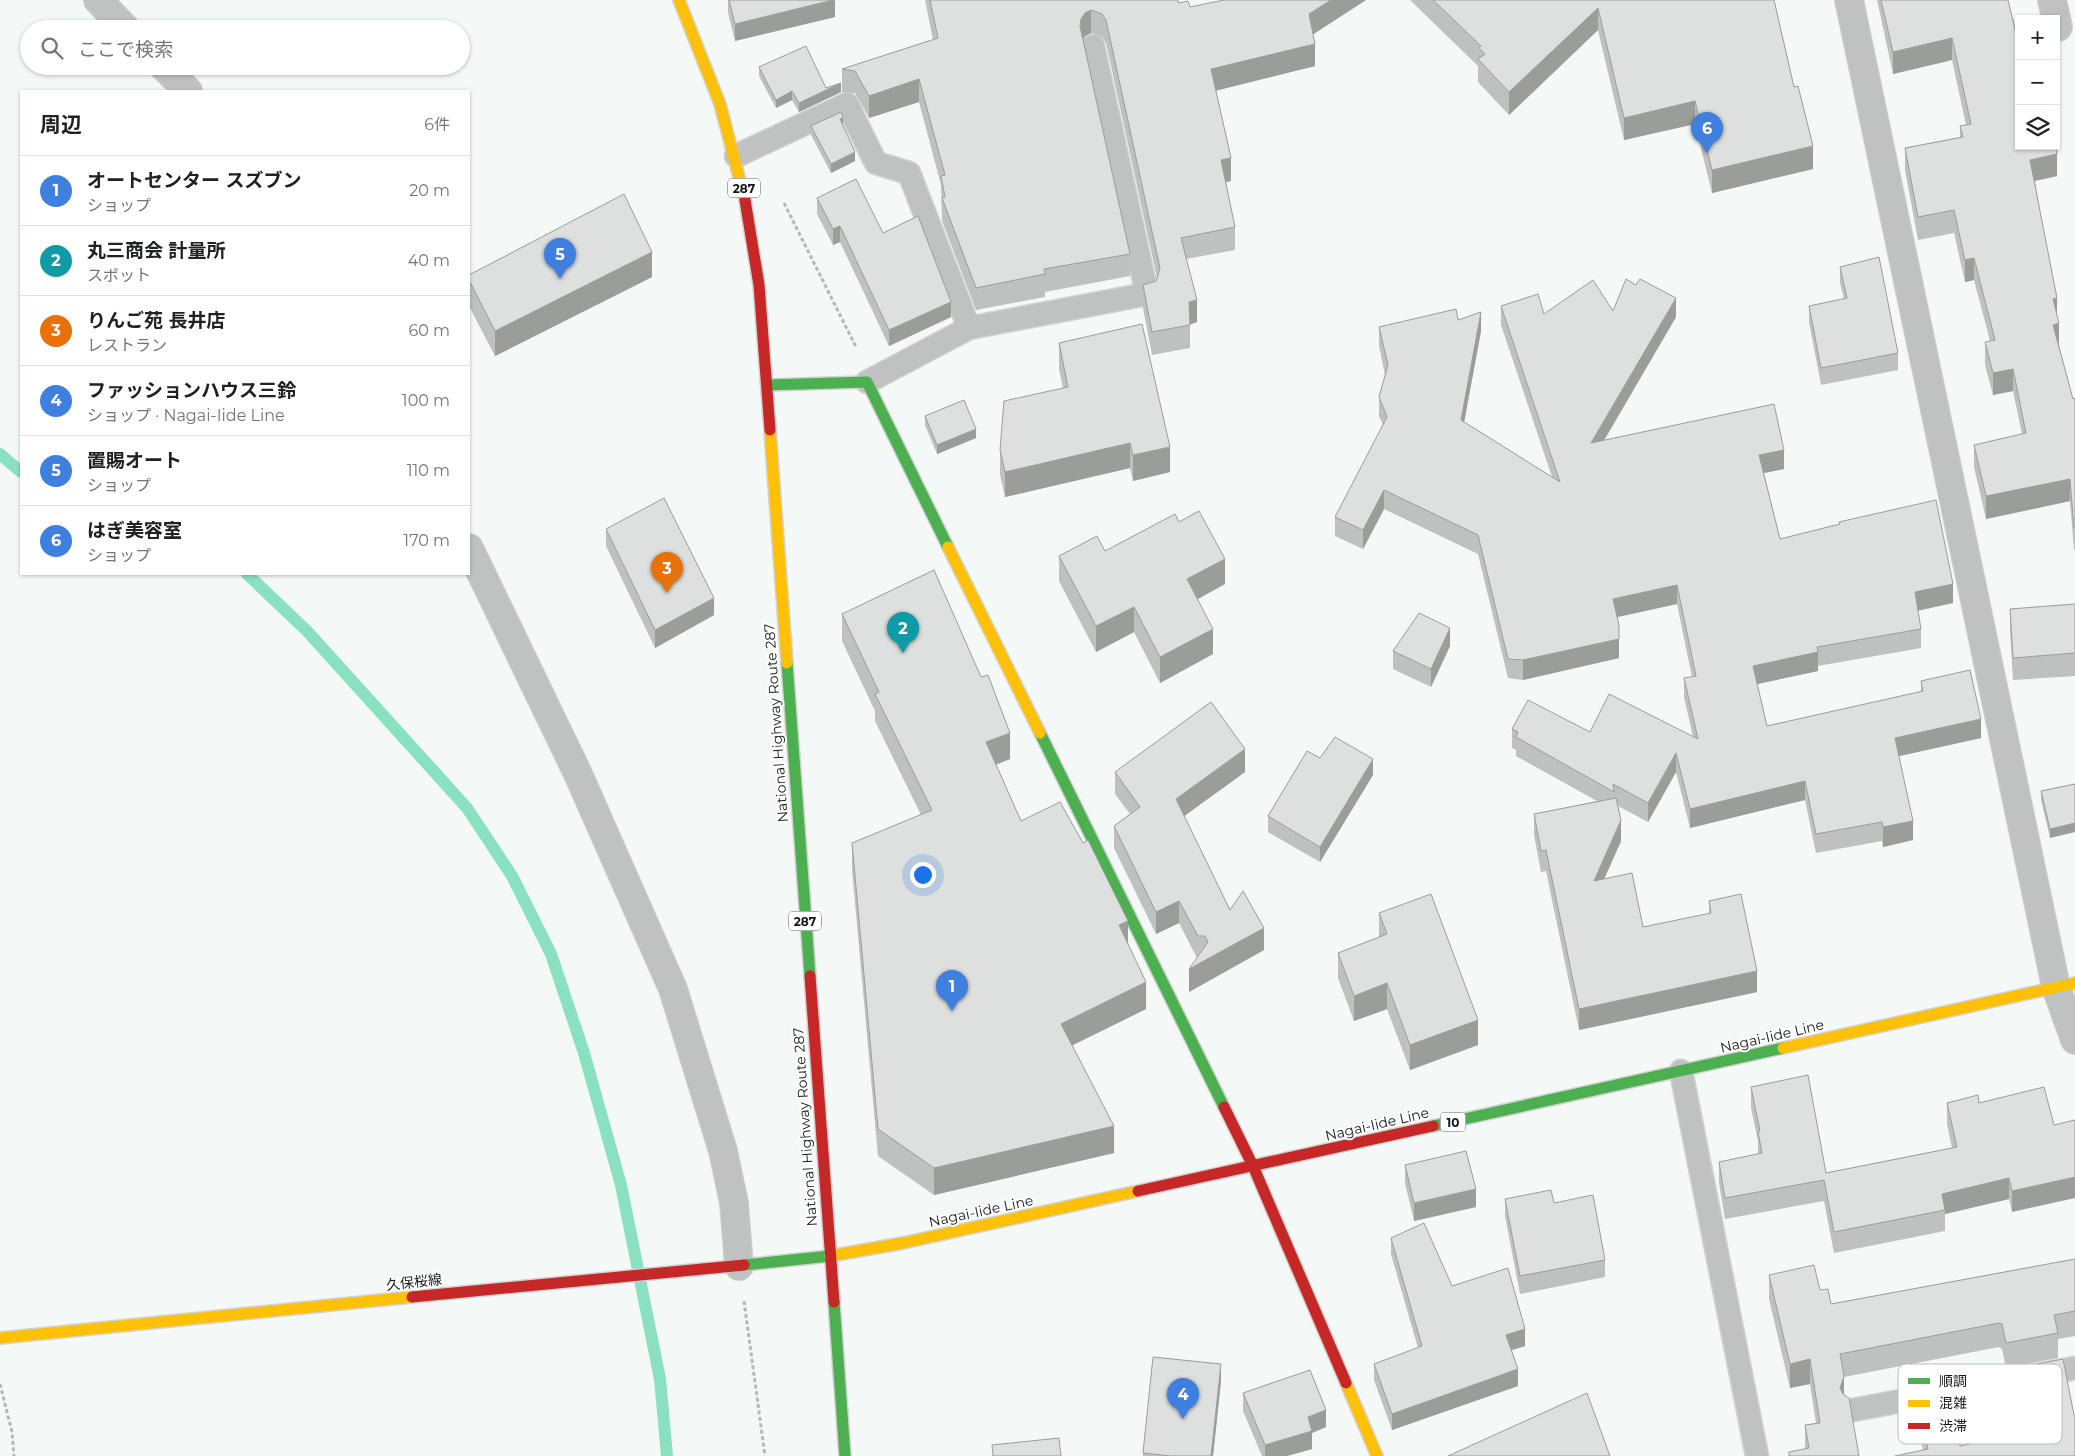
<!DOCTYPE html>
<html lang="ja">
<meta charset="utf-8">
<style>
body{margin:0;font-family:Montserrat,"Noto Sans JP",sans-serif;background:#f2f2f2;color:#202124}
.controls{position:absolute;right:15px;top:15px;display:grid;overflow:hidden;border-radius:0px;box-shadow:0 1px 4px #0004}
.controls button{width:45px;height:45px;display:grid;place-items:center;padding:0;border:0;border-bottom:1px solid #e0e0e0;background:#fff;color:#202124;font:25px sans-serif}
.you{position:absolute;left:922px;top:874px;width:18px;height:18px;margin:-12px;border:4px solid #fff;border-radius:50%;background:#1a73e8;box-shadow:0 0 0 8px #1a73e833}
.badge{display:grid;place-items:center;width:32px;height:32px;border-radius:50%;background:#ea580c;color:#fff;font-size:16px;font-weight:700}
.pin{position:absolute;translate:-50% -41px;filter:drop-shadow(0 1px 2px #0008)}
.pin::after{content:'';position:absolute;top:26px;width:18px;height:15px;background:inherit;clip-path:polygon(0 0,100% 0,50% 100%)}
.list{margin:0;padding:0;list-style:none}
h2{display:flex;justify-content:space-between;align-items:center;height:65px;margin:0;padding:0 20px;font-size:21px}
h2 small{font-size:16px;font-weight:400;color:#757577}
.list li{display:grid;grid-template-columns:32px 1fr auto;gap:15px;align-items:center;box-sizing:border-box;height:70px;padding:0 20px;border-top:1px solid #e0e0e0}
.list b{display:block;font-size:19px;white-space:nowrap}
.list p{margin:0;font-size:16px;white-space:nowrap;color:#757577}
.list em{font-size:16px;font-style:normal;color:#757577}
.icon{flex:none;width:28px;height:28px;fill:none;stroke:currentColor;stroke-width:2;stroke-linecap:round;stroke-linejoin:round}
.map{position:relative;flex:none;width:2075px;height:1456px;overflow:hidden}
.search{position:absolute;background:#fff;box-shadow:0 1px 4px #0004;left:20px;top:20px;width:450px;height:55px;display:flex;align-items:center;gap:12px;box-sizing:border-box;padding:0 18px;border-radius:28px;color:#757577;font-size:19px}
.panel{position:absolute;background:#fff;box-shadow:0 1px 4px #0004;left:20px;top:90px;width:450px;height:485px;border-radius:0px}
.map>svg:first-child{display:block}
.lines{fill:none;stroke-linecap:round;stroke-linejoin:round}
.stream{stroke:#8ae1c2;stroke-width:12}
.lane-casing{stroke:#d1d3d2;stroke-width:25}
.street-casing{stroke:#d1d3d2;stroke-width:30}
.fast-casing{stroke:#d1d3d2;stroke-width:14}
.slow-casing{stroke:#d1d3d2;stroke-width:14}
.jam-casing{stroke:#d1d3d2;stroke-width:14}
.path{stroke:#b7b8b8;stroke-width:3;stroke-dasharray:4 2.5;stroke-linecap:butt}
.lane{stroke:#bfc2c0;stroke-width:22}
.street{stroke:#bfc2c0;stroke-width:28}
.fast{stroke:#4caf50;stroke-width:11}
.slow{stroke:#ffc107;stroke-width:11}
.jam{stroke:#c62828;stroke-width:11}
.wall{fill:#bec1bf}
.shaded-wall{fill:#9b9d9b}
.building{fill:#dde0de;stroke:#9b9d9b}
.labels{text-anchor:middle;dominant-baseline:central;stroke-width:4;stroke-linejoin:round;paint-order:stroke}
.shield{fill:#fff;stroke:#5b5d5d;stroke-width:1}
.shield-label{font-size:12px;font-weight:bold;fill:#151817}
.street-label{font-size:14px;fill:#151817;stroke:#fff}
.key{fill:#fff;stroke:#b9bab9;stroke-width:1}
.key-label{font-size:14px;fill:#151817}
</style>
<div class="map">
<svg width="2075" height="1456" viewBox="0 0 2075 1456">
<rect width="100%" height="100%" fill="#f4f8f6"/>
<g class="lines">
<g class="stream">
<path d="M0,454L21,472"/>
<path d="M247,574L307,631L467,808L512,876L551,954L584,1053L621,1185L660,1379L667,1456"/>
</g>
<g class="lane-casing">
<g id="lane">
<path d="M736,156L847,104L876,163L909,173L969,328"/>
<path d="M867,382L969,328L1147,294L1093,46"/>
<path d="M1681,1071L1757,1456"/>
<path d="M1853,1410L2075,1368"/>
</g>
</g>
<g class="street-casing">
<g id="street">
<path d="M98,0L126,29"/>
<path d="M1849,0L2056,987L2075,1040"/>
<path d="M2052,0L2058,27"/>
<path d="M163,66L188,91"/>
<path d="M469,548L578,774L673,989L723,1151L734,1203L739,1266"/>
</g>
</g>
<g class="fast-casing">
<g id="fast">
<path d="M767,385L867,382L948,547"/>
<path d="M787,663L810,976"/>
<path d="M1040,733L1224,1107"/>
<path d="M1433,1126L1783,1048"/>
<path d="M744,1265L830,1256"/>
<path d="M834,1302L845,1456"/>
</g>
</g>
<g class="slow-casing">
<g id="slow">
<path d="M679,0L720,104L745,200"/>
<path d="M770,430L787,663"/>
<path d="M948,547L1040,733"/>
<path d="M1783,1048L2075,983"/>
<path d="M830,1256L903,1243L1138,1191"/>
<path d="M0,1338L412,1297"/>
<path d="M1346,1383L1377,1456"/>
</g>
</g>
<g class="jam-casing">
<g id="jam">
<path d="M745,200L759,285L770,430"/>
<path d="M810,976L834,1302"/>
<path d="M1224,1107L1253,1166L1346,1383"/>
<path d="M1138,1191L1433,1126"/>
<path d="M412,1297L744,1265"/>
</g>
</g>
<g class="path">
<path d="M784,203L856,347"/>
<path d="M744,1301L765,1456"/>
<path d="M0,1384L12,1432L14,1456"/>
</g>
<use href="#lane" class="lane"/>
<use href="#street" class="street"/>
<use href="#fast" class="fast"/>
<use href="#slow" class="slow"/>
<use href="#jam" class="jam"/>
</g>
<g class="wall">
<path d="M728,0H835V17L735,41L728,13Z"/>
<path d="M925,0H1178V3L1190,7L1224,0H1366L1313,34L1315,66L1216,90L1231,181L1225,182L1235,227V250L1186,259L1197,322L1190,324V348L1152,355L1143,308V285L1156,281L1157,278L1106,43L1102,37L1091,33L1085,36L1083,38L1130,254V276L1045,292V297L976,310L942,221L941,185L919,102L869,118L855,93L842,92V69L933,40Z"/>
<path d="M1410,0H1774L1813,169L1712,193L1695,124L1624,140L1598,30L1509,115L1478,82V66Z"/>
<path d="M1877,0H2008L2019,146L2057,176L2035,181L2057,314L2059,346L2073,399L2075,398V550H2074L2070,501L1986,519L1974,467V445L2022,434L2013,391L1993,395L1985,365V342L1990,341L1974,280L1965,282L1954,233L1918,240L1905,170V148L1960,137V126L1966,125L1952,60L1893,74Z"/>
<path d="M759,67L826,88L841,92L799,112L792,100L776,108L759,76Z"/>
<path d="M811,126L855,161L831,173L811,135Z"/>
<path d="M817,198L883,233L951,317L889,346L840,242L833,245L817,214Z"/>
<path d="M1840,267L1898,353V370L1821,385L1809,322V306L1844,299L1840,283Z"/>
<path d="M469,275L652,277L495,356L469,306Z"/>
<path d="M1501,306L1544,314L1613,311L1676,317L1604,441L1784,469L1764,473L1780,539L1839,524V522L1953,603L1918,611L1921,629V648L1818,666V671L1757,684L1767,726L1921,692V681L1981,738L1899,756L1913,840L1883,847L1882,841L1816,853L1805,800L1690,828L1676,772L1648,822L1618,806L1621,841L1604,879L1643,927L1709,914V901L1757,992L1579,1030L1546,871L1541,872L1534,835V814L1597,801L1516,756V750L1512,748V729L1693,737L1684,697V678L1692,677L1677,604L1617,617L1619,658L1523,680L1508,678L1478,554L1384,509L1363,549L1335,536V517L1383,425L1379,416V397L1385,375L1379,346V327L1458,320L1481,331L1464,422L1552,477L1501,325Z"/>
<path d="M1059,343L1170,472L1133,481L1130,468L1005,497L1000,475V450L1063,388L1059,369Z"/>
<path d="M925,416L976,438L937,454L925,425Z"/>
<path d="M1179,522L1225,584L1197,599L1213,654L1160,683L1134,632L1096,652L1059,581V556L1105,551Z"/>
<path d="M606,529L714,615L655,648L606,546Z"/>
<path d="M2075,604V676L2013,680L2010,631V609Z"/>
<path d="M842,614L1010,759L996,765L1021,821L1128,945L1146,1009L1072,1045L1114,1153L934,1195L878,1156L852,870V843L921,815L875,721V711L842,641Z"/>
<path d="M1450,646L1431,687L1393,669V651Z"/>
<path d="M1320,758L1373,775L1320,862L1268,832V816Z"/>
<path d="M1115,772H1245L1184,816L1230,910L1264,950L1189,992L1197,958L1179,923L1156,934L1114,848V826L1130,814L1115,794Z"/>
<path d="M2075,784L2050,838L2041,800V791Z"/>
<path d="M1379,913L1478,1045L1410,1070L1387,1009L1354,1021L1338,978V953L1379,937Z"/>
<path d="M1751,1087L1826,1173L1952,1148L1947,1124V1103H1979L2044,1087L2012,1212L2009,1199L1945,1214V1231L1834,1253L1824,1201L1725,1219L1719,1183V1162L1758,1154V1141L1751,1108Z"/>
<path d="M1405,1165L1476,1207L1414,1221L1405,1183Z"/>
<path d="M1505,1199L1554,1203L1605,1260V1277L1520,1294L1505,1216Z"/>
<path d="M1391,1238L1452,1286L1525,1346L1511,1350L1518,1386L1392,1430L1374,1380V1364L1418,1348L1391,1254Z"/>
<path d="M2075,1259V1336L2058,1339V1358L2006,1368L2002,1349L1999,1347L1844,1377V1395L1859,1456H1789V1452L1805,1449V1425L1816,1423L1810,1384L1790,1388L1769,1299V1275L1820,1290L1831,1304Z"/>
<path d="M2011,1369L2074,1415L2075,1456L1923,1450L1919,1433V1408L1960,1446L2019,1434L2011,1393Z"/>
<path d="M1221,1381L1213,1456H1143V1453Z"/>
<path d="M1243,1393L1326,1427L1312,1433V1449L1287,1456H1262L1243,1411Z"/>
</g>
<g class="shaded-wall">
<path d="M835,0V17L735,41V24Z"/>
<path d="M1331,0H1366L1309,37V14Z"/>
<path d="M1598,8V30L1509,115V92Z"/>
<path d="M1091,10V33L1085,36L1081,42V19L1085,13Z"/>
<path d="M1952,38V60L1893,74V52Z"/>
<path d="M1315,44V66L1211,92V69Z"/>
<path d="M919,79V102L869,118V96Z"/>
<path d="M841,83V92L799,112V103Z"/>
<path d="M792,91V100L776,108V100Z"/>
<path d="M1695,101V124L1624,140V118Z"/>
<path d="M843,118V126L840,119Z"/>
<path d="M1813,146V169L1712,193V170Z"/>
<path d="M855,152V161L831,173V164Z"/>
<path d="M2057,154V176L2030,182V160Z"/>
<path d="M1231,158V181L1221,183V160Z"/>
<path d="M840,226V242L833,245V229Z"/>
<path d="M652,252V277L495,356V331Z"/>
<path d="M1974,258V280L1965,282V260Z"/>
<path d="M1676,298V317L1591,462V443Z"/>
<path d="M2057,298V320L2053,299Z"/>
<path d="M1197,300V322L1189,325V302Z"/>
<path d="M951,302V317L889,346V330Z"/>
<path d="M1481,312V331L1461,439V420Z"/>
<path d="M2059,323V345L2053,347V325Z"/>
<path d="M2013,369V391L1993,395V373Z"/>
<path d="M976,429V438L937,454V445Z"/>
<path d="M1130,443V468L1005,497V472Z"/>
<path d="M1170,447V472L1133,481V455Z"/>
<path d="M1784,450V469L1759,474V455Z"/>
<path d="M2070,479V501L1986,519V496Z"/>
<path d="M1384,490V509L1363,549V530Z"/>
<path d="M1225,559V584L1187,605V579Z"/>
<path d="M1953,584V603L1915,611V592Z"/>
<path d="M1677,585V604L1613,618V599Z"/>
<path d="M714,598V615L655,648V630Z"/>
<path d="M1134,607V632L1096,652V626Z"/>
<path d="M1450,628V646L1431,687V669Z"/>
<path d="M1213,629V654L1160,683V657Z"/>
<path d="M1619,639V658L1523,680V660Z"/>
<path d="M1818,652V671L1753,685V666Z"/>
<path d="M1981,719V738L1895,757V738Z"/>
<path d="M1010,733V759L986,768V742Z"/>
<path d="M1245,749V772L1176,822V799Z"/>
<path d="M1676,753V772L1648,822V803Z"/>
<path d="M1373,759V775L1320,862V847Z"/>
<path d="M1805,781V800L1690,828V809Z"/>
<path d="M1621,820V841L1594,902V881Z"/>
<path d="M1913,821V840L1883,847V827Z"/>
<path d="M2075,823V832L2050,838V829Z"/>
<path d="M1179,901V923L1156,934V912Z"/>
<path d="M1128,921V948L1119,925Z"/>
<path d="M1264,928V950L1189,992V969Z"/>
<path d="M1757,971V992L1579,1030V1009Z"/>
<path d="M1146,982V1009L1061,1051V1024Z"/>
<path d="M1387,983V1009L1354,1021V996Z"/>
<path d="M1478,1020V1045L1410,1070V1045Z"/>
<path d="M1114,1126V1153L934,1195V1168Z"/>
<path d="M2075,1177V1198L2012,1212V1191Z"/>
<path d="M2009,1178V1199L1945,1214V1210L1942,1194Z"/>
<path d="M1476,1189V1207L1414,1221V1203Z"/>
<path d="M1525,1329V1346L1506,1352V1335Z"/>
<path d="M1810,1359V1384L1790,1388V1364Z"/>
<path d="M1221,1364V1381L1213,1456H1211Z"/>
<path d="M1518,1369V1386L1392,1430V1414Z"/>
<path d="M1844,1376V1400L1840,1388Z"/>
<path d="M1326,1410V1427L1312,1433V1449L1287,1456H1265V1445L1308,1417Z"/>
</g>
<g class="building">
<path d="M729,0H833L735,24Z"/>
<path d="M930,0H1178V3L1188,1L1190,7L1224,0H1331L1309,14L1315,44L1211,69L1231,158L1221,160L1235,227L1181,238L1197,300L1189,302L1190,325L1152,332L1143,285L1156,281L1160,268L1106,20L1102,14L1091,10L1085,13L1081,19L1080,26L1130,254L1044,269L1045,274L976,288L942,198L945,197L941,176L945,175L919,79L869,96L855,71L842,69L938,38Z"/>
<path d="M1433,0H1774L1794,87L1798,86L1813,146L1712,170L1695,101L1624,118L1598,8L1509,92L1478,59L1485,54L1479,48L1481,46Z"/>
<path d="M1881,0H2008L2019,46V146H2056L2057,154L2030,160L2057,298L2053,299L2059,323L2053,325L2073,399L2075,398V527L2074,528L2070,479L1986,496L1974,445L2026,433L2013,369L1993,373L1985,342L1995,340L1974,258L1965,260L1954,210L1918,217L1905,148L1963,137L1960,126L1971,124L1952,38L1893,52Z"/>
<path d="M806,46L826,88L841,83L799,103L792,91L776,100L759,67Z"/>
<path d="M841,112L843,118L840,119L855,152L831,164L811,126Z"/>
<path d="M856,179L883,233L918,216L951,302L889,330L840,226L833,229L817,198Z"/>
<path d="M624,194L652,252L495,331L469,280V275Z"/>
<path d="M1879,257L1898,353L1821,368L1809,306L1847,298L1840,267Z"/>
<path d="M1626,279L1636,285L1640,279L1676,298L1591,443L1774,404L1784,450L1759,455L1780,539L1840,524L1839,522L1936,500L1953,584L1915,592L1921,629L1817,647L1818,652L1753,666L1767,726L1923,691L1921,681L1970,670L1981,719L1895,738L1913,821L1883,827L1882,822L1816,834L1805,781L1690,809L1676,753L1648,803L1613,784L1614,792L1516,737L1518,732L1512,729L1528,700L1590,732L1609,694L1698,739L1684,678L1696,676L1677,585L1613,599L1619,625V639L1523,660L1508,659L1478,535L1384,490L1363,530L1335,517L1387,417L1379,397L1388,365L1379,327L1456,309L1458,320L1481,312L1461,420L1560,482L1501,306L1538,294L1544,314L1593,280L1613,311Z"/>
<path d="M1142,324L1170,447L1133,455L1130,443L1005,472L1000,450L1004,401L1068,387L1059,343Z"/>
<path d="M964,400L976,429L937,445L925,416Z"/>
<path d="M664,498L714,598L655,630L606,529Z"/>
<path d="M1199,511L1225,559L1187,579L1213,629L1160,657L1134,607L1096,626L1059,556L1097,536L1105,551L1175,514L1179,522Z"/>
<path d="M934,570L981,677L988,675L1010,733L986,742L1021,821L1060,802L1083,843L1088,840L1128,921L1119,925L1146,982L1061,1024L1114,1126L934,1168L878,1129L852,843L932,810L875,694L879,692L842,614Z"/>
<path d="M2075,604V653L2013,658L2010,609Z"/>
<path d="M1419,613L1450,628L1431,669L1393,651Z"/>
<path d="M1211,702L1245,749L1176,799L1230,910L1243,891L1264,928L1189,969L1208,942L1205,936H1198L1179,901L1156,912L1114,826L1140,807L1115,772Z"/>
<path d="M1335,737L1373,759L1320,847L1268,816L1307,751L1320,758Z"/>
<path d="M2075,784V823L2050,829L2041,791Z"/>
<path d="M1616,798L1621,820L1594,881L1632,873L1643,927L1711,913L1709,901L1741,894L1757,971L1579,1009L1546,850L1541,851L1534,814Z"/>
<path d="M1431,894L1478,1020L1410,1045L1387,983L1354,996L1338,953L1387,934L1379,913Z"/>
<path d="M1808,1075L1826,1173L1957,1147L1947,1103L1978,1095L1979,1103L2044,1087L2054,1125L2075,1120V1177L2012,1191L2009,1178L1942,1194L1945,1210L1834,1232L1824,1180L1725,1198L1719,1162L1762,1153L1758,1132L1760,1131L1751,1087Z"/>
<path d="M1466,1151L1476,1189L1414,1203L1405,1165Z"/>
<path d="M1551,1190L1554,1203L1593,1195L1605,1260L1520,1276L1505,1199Z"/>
<path d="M1424,1223L1452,1286L1508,1268L1525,1329L1506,1335L1518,1369L1392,1414L1374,1364L1422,1346L1391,1238Z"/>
<path d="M2075,1259V1311L2054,1315L2058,1333L2006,1343L2002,1324L1999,1323L1840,1354L1844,1376L1840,1388L1843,1394L1849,1398L1859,1456H1789V1452L1809,1448L1805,1425L1820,1423L1810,1359L1790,1364L1769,1275L1814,1265L1820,1290L1828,1289L1831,1304Z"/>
<path d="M1153,1357L1221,1364L1211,1456H1171L1143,1453Z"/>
<path d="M2063,1359L2074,1415H2075V1456H1895L1928,1449L1919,1408L1951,1401L1960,1446L2024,1433L2011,1369Z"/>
<path d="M1310,1370L1326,1410L1308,1417L1312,1431L1265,1445L1243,1393Z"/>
<path d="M1587,1393L1610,1456H1448Z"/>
<path d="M1059,1438L1061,1456H993L992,1445Z"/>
</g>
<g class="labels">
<g class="shield">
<rect x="728" y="178.5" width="32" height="19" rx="4"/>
<rect x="789" y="911.5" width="32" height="19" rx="4"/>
<rect x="1440.5" y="1112.5" width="25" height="19" rx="4"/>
</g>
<g class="shield-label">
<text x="744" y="188">287</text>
<text x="805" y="921">287</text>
<text x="1453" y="1122">10</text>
</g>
<g class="street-label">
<text transform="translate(776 723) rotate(-94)">National Highway Route 287</text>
<text transform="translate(1772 1036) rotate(-13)">Nagai-Iide Line</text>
<text transform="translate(1377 1124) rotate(-13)">Nagai-Iide Line</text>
<text transform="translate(805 1127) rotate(-94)">National Highway Route 287</text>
<text transform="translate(981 1211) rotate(-12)">Nagai-Iide Line</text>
<text transform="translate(414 1282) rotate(-6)">久保桜線</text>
</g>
</g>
<rect x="1898" y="1364" width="164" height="80" rx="8" class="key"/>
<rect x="1908" y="1378" width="22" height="6" fill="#4caf50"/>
<rect x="1908" y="1400" width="22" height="7" fill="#ffc107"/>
<rect x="1908" y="1423" width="22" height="6" fill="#c62828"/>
<g class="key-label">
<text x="1939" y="1386">順調</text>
<text x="1939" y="1408">混雑</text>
<text x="1939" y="1431">渋滞</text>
</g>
</svg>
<div class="controls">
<button>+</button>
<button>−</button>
<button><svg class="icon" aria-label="layers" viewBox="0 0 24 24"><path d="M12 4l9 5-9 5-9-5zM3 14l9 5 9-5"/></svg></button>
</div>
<div class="you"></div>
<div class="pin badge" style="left:952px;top:1011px;background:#3f7fe0">1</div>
<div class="pin badge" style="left:903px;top:653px;background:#0f9aa8">2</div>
<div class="pin badge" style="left:667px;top:593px;background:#e8710a">3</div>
<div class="pin badge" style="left:1183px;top:1419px;background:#3f7fe0">4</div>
<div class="pin badge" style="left:560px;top:279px;background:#3f7fe0">5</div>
<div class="pin badge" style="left:1707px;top:153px;background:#3f7fe0">6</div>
<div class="search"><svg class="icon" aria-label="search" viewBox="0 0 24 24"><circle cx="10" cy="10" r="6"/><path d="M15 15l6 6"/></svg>ここで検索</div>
<section class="panel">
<h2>周辺<small>6件</small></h2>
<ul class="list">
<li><span class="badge" style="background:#3f7fe0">1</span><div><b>オートセンター スズブン</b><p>ショップ</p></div><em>20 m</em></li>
<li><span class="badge" style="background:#0f9aa8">2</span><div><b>丸三商会 計量所</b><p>スポット</p></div><em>40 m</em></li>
<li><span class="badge" style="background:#e8710a">3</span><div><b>りんご苑 長井店</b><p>レストラン</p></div><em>60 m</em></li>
<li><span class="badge" style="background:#3f7fe0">4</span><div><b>ファッションハウス三鈴</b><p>ショップ · Nagai-Iide Line</p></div><em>100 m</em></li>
<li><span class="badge" style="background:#3f7fe0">5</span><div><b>置賜オート</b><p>ショップ</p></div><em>110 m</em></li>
<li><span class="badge" style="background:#3f7fe0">6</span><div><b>はぎ美容室</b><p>ショップ</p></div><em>170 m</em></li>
</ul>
</section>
</div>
